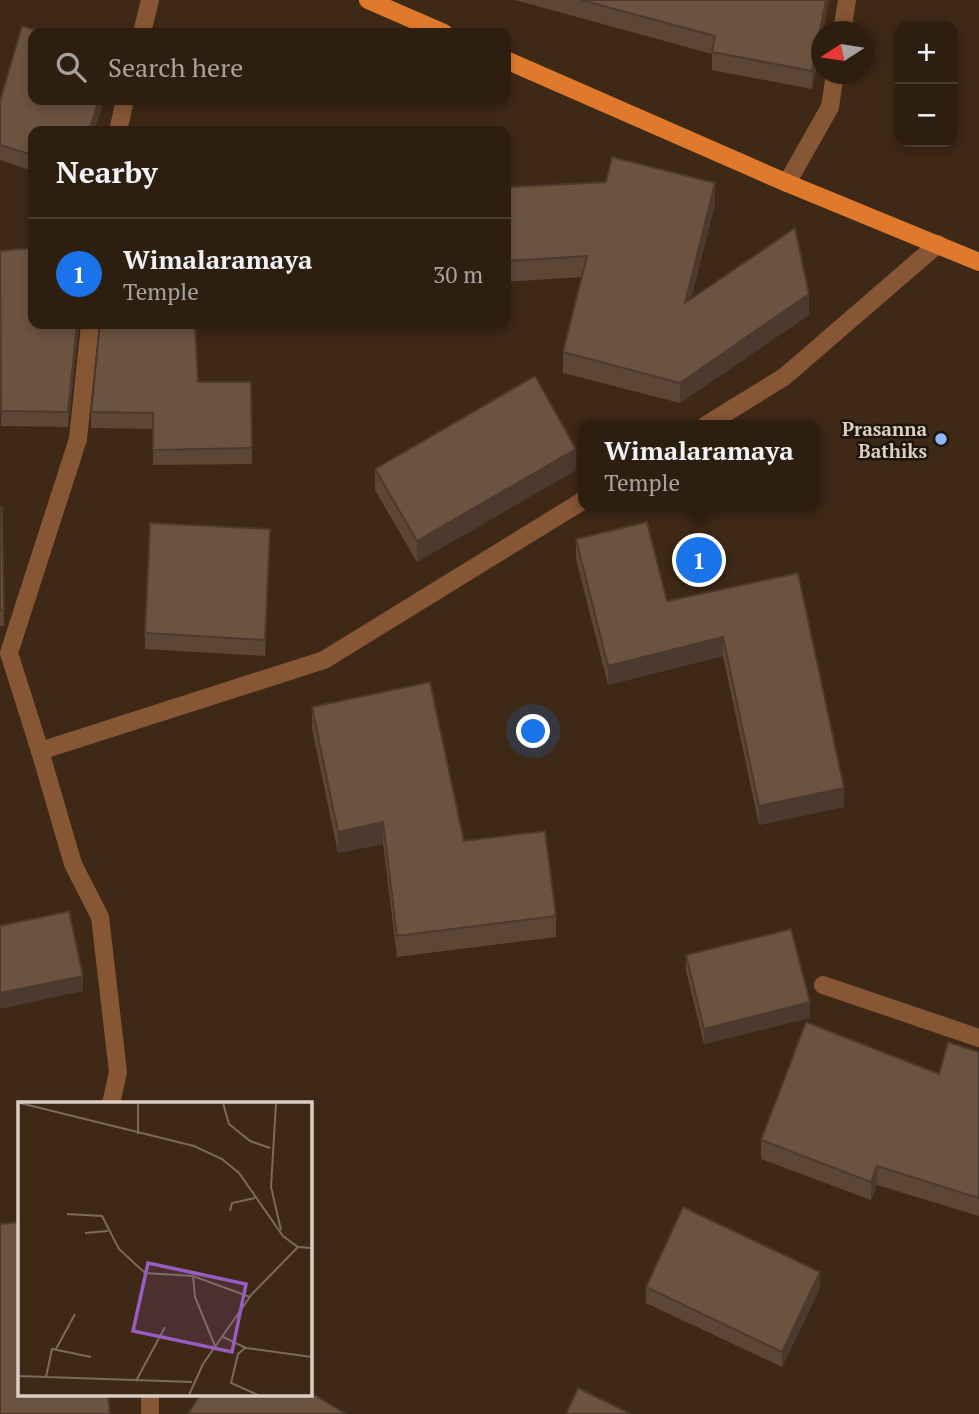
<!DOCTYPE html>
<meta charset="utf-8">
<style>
body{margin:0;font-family:"PT Serif",serif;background:#362719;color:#f1f3f6}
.controls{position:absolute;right:21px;top:21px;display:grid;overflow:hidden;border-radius:14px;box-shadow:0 4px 10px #0003}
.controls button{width:63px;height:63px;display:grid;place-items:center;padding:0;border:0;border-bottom:2px solid #493c30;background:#2e1e10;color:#f1f3f6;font:35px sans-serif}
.compass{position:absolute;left:811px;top:21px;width:63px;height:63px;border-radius:50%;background:#2e1e10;box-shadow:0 4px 10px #0003;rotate:258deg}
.you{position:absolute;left:534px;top:732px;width:24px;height:24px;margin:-18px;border:5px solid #fff;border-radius:50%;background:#1a73e8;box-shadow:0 0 0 10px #1a73e833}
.badge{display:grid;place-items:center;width:46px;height:46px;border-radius:50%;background:#1a73e8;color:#fff;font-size:23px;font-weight:700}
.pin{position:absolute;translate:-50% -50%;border:4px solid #fff;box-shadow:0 2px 7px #0006}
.popup{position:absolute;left:578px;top:420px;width:242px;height:91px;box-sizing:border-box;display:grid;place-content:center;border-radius:14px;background:#2e1e10;filter:drop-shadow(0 2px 5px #0005);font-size:23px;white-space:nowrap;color:#a7a29f}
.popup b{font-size:26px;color:#f1f3f6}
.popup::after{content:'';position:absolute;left:50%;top:100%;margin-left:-14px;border:14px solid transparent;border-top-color:#2e1e10}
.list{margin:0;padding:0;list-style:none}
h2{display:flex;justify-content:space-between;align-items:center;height:91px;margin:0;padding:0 28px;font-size:30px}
h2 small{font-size:23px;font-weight:400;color:#a7a29f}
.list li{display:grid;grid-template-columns:46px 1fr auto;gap:21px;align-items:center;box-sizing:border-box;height:112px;padding:0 28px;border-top:2px solid #493c30}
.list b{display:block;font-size:26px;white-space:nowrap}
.list p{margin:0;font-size:23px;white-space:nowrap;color:#a7a29f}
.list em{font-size:23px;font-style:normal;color:#a7a29f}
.icon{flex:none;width:38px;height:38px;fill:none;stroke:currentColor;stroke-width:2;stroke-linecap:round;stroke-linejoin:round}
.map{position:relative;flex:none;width:979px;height:1414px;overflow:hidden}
.search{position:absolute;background:#2e1e10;box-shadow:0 4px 10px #0003;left:28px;top:28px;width:483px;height:77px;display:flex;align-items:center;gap:18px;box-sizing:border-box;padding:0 24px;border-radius:14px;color:#a7a29f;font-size:26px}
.panel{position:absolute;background:#2e1e10;box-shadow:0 4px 10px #0003;left:28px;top:126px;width:483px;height:203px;border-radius:14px}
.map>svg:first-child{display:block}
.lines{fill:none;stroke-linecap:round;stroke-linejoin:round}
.minor{stroke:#875635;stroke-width:18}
.primary{stroke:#df7a2d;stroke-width:18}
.wall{fill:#5c4737}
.shaded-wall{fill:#4b3a2d}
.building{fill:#6b5340;stroke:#4b3a2d;stroke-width:2}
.poi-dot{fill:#93b7fd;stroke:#1d140c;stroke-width:2.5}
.labels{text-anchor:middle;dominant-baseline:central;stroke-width:5;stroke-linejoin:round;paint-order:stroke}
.poi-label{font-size:19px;font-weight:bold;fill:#dccec3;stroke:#1d140c;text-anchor:end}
.inset-road{fill:none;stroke:#7d6a5b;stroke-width:2}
.view{fill:#985dc0;fill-opacity:0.15;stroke:#985dc0;stroke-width:3.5}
.inset-edge{fill:none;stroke:#dccec3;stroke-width:3.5}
</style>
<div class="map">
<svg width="979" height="1414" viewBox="0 0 979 1414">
<rect width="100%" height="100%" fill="#3e2816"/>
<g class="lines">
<g class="minor">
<path d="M842,32L847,0"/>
<path d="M142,33L150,0"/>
<path d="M118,131L125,100"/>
<path d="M787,183L830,107L835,74"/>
<path d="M90,324L78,439L9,653L40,751L324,660L584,500"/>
<path d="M706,425L784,377L938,244"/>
<path d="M40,751L73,864L100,917L118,1072L111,1104"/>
<path d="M823,985L979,1038"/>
<path d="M150,1414V1395"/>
</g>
<g class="primary">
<path d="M368,0L444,33"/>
<path d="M506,60L787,183L979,262"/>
</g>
</g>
<g class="wall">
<path d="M515,0H829L823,32H822V41L812,89L712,70V54Z"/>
<path d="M33,100H104L94,131H33V171L0,160V101Z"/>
<path d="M506,187L715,204L691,299L809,315L680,403L563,373V352L582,277L506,282Z"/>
<path d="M0,251L79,324L68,427L1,426Z"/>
<path d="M198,382H251L252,464L153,465V429L91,428V412Z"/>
<path d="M375,469L576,470L417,562L375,490Z"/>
<path d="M0,507H2L4,626H0Z"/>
<path d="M576,539L667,601L798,573L844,807L759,825L723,656L608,685L576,559Z"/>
<path d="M270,545L265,656L145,649V633Z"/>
<path d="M312,707L464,841L556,916V937L397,957L383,844L338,853L312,729Z"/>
<path d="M686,955L810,1018L704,1044L686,971Z"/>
<path d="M979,1052V1216L877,1185L871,1200L761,1159V1140L939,1074Z"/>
<path d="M646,1287L820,1288L782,1367L646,1303Z"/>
</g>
<g class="shaded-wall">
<path d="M826,0H829L823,32H822V41L812,89V71Z"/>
<path d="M99,100H104L94,131H89Z"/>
<path d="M715,183V204L685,323V303Z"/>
<path d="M809,294V315L680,403V383Z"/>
<path d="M77,324H79L68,427V412Z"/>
<path d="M576,449V470L417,562V541Z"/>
<path d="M270,529V545L265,656V640Z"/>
<path d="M723,637V656L608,685V666Z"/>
<path d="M844,788V807L759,825V806Z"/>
<path d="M383,822V844L338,853V832Z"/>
<path d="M83,976V991L0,1009V993Z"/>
<path d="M810,1002V1018L704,1044V1029Z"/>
<path d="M877,1166V1185L871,1200V1182Z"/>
<path d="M820,1272V1288L782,1367V1352Z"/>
</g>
<g class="building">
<path d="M581,0H826L812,71L712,52L715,36Z"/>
<path d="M22,26L44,33H33V100H99L89,131H33V155L0,145V101Z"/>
<path d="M612,157L715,183L685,303L795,228L809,294L680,383L563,352L587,256L506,261V187L606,182Z"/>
<path d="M19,249H33V324H77L68,412L1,411L0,251Z"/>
<path d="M100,324H195L198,382H251L252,448L153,450V413L91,412Z"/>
<path d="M535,376L576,449L417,541L375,469Z"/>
<path d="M0,507H2L4,610H0Z"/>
<path d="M647,522L667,601L798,573L844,788L759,806L723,637L608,666L576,539Z"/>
<path d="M150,523L270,529L265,640L145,633Z"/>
<path d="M430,682L464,841L545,831L556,916L397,936L383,822L338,832L312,707Z"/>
<path d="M69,911L83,976L0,993V926Z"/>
<path d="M791,929L810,1002L704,1029L686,955Z"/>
<path d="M806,1022L939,1074L948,1042L979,1052V1198L877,1166L871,1182L761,1140Z"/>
<path d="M683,1207L820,1272L782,1352L646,1287Z"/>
<path d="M19,1222V1395H108L110,1414H0V1224Z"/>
<path d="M578,1388L631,1414H566Z"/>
<path d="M310,1392L346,1414H188L200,1395H310Z"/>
</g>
<circle class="poi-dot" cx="941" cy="439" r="7"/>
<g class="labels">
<g class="poi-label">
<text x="927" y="428">Prasanna<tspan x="927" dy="22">Bathiks</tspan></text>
</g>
</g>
<g transform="translate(18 1102)">
<rect width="294" height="294" fill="#3e2816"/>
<path class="inset-road" d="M2,1L176,44L204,57L221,71L265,134L280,145L294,146M120,1V32M205,1L211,22L232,39L252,46M258,1L253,85L263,128M212,109L214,101L237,96M49,112L84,114L101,147L127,171L175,174M67,131L90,129M205,235L228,246L294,255M197,244L177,195L175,174L232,195M227,246L220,252L213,281L240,293M38,247L57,212M0,274L174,280M28,275L34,247L73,255M118,279L147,225M171,293L185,262L234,192L280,145"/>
<path class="view" d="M130,161L228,182L214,250L115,229Z"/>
<rect width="294" height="294" class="inset-edge"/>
</g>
</svg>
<div class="controls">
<button>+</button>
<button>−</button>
</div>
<svg class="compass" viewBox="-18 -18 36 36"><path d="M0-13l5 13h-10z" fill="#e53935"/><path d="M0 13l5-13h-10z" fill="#a7a29f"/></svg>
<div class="you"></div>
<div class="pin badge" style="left:699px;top:560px">1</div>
<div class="popup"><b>Wimalaramaya</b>Temple</div>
<div class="search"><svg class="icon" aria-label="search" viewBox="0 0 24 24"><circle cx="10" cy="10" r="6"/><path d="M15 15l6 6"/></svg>Search here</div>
<section class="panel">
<h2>Nearby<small></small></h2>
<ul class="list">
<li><span class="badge">1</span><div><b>Wimalaramaya</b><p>Temple</p></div><em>30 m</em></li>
</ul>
</section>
</div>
